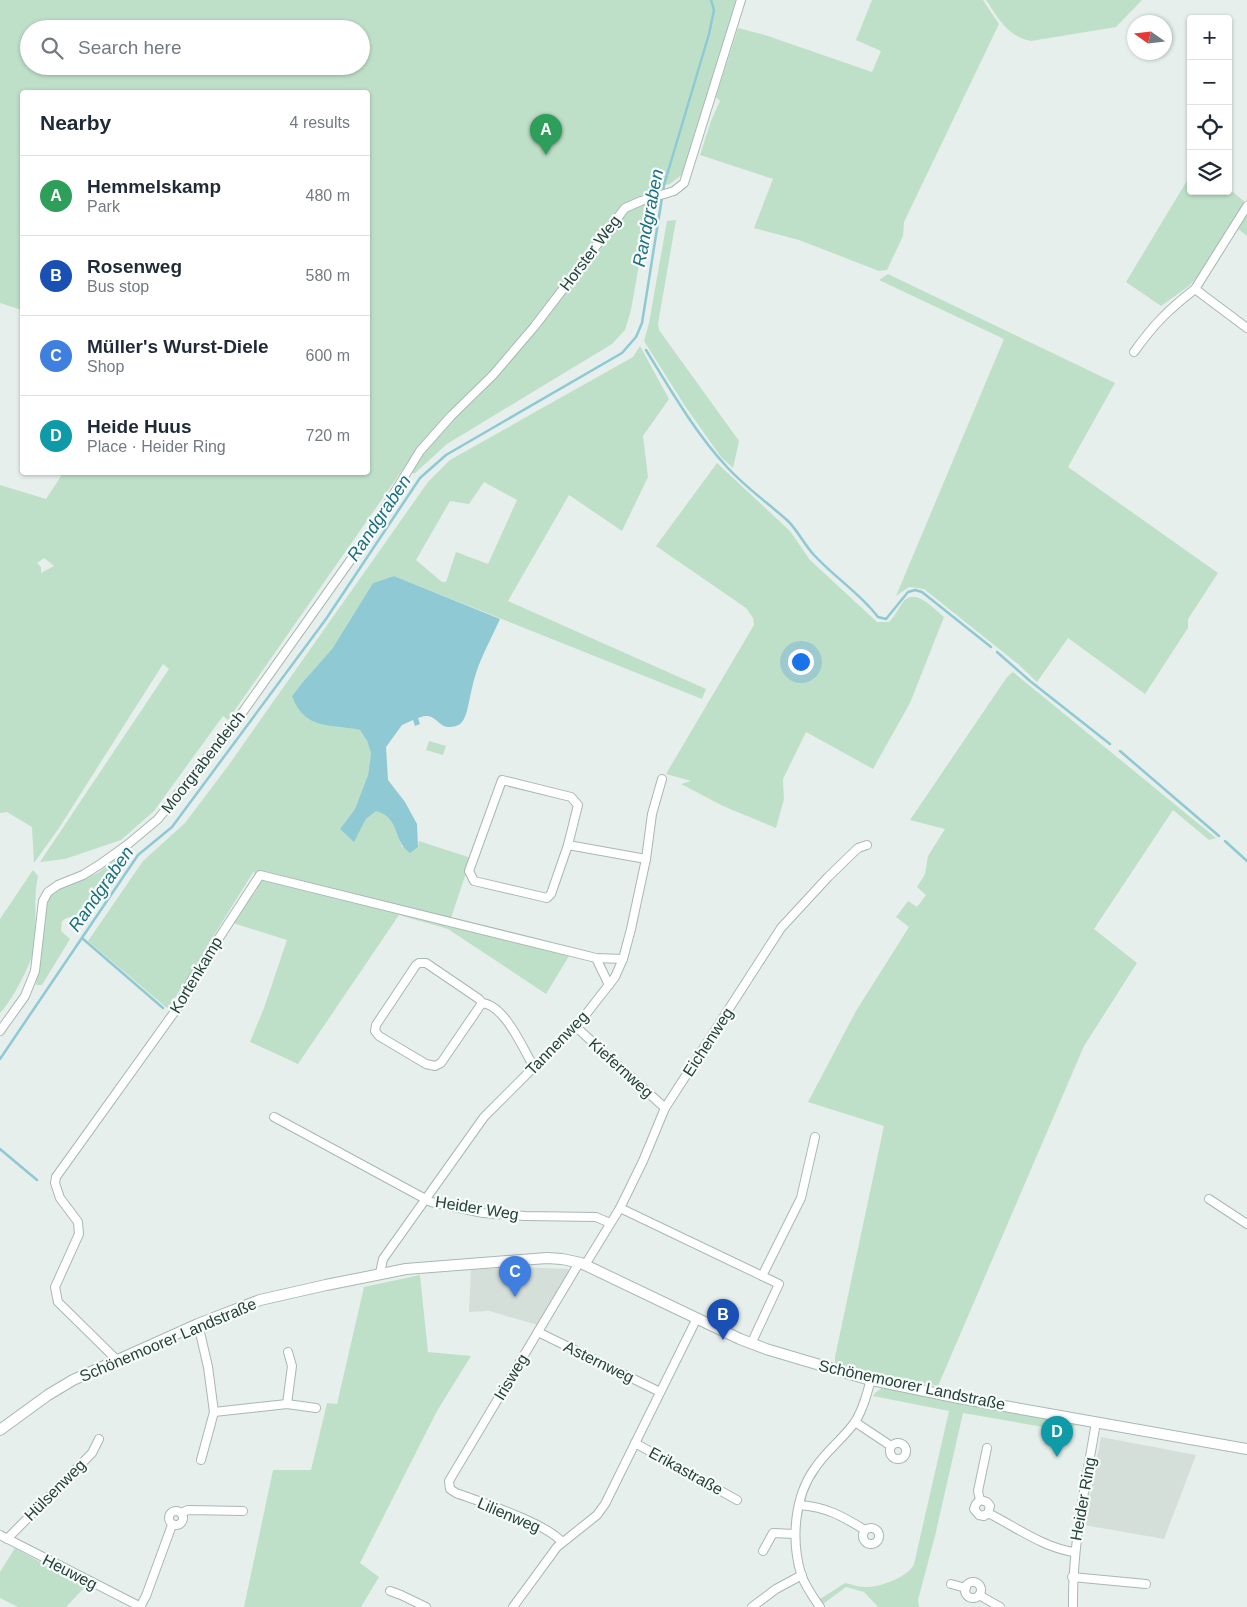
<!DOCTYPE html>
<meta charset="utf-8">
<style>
body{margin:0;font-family:Helvetica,sans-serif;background:#f6f6f7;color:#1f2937}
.controls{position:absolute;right:15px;top:15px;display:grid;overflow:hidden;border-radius:5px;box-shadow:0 1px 4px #0004}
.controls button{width:45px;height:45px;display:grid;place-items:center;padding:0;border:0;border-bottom:1px solid #e0e1e3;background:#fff;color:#1f2937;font:25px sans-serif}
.compass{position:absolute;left:1127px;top:15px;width:45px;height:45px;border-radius:50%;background:#fff;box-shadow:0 1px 4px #0004;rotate:284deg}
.you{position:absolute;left:800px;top:661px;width:18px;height:18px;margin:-12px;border:4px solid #fff;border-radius:50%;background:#1a73e8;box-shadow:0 0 0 8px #1a73e833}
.badge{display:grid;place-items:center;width:32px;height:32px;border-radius:50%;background:#db2777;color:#fff;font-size:16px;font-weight:700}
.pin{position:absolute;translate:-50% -41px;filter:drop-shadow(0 1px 2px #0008)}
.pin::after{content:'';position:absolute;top:26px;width:18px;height:15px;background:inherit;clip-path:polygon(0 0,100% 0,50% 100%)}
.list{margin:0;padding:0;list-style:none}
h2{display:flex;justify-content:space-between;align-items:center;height:65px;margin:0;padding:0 20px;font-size:21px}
h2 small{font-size:16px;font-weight:400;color:#747a83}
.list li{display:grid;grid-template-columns:32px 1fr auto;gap:15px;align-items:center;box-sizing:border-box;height:80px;padding:0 20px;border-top:1px solid #e0e1e3}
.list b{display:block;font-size:19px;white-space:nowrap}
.list p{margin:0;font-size:16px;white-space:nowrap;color:#747a83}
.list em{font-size:16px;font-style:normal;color:#747a83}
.icon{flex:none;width:28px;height:28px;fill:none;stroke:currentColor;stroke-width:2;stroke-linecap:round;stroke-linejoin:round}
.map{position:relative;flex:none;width:1247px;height:1607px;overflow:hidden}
.search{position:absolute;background:#fff;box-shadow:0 1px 4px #0004;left:20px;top:20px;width:350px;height:55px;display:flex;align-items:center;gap:12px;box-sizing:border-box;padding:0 18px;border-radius:28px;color:#747a83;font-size:19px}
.panel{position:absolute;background:#fff;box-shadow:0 1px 4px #0004;left:20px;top:90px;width:350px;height:385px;border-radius:5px}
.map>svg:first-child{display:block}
.built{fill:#d4dfda}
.green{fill:#bfe0c8;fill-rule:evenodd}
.water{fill:#8ec9d4}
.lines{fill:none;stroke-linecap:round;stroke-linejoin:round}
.stream{stroke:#8ec9d4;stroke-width:2.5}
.minor-casing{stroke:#a8b8b2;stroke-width:10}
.tertiary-casing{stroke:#a8b8b2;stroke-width:12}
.minor{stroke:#fff;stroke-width:8}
.tertiary{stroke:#fff;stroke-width:10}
.labels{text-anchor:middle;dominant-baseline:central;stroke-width:4.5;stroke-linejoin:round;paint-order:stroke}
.street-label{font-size:16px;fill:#24423a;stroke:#f7fbf9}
.water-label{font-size:18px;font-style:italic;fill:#1c6f80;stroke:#f7fbf9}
</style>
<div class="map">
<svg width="1247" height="1607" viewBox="0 0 1247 1607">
<rect width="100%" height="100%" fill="#e6efeb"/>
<g class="built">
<path d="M517,1267L569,1269V1273L538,1325L489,1311L469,1312L471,1270Z"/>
<path d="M1101,1437L1196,1455L1164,1539L1084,1525Z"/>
</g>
<g class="green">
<path d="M0,0H736L683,174L670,184L653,188L639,197L623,205L531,325L490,372L417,449L228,720L223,716L154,811L121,840L65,859L40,862L169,669L163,664L59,828L34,863L32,827L7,812L0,813V485L46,499L63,473L368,472V92H22V310L0,303ZM29,29H361V66H29ZM44,558L54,566L41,573V567L37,563Z"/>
<path d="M872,0H983L999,24L904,222L903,236L887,270L879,271L799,240L754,228L773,179L700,155L711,121L720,101L716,97L738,28L765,35L872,72L881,51L856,40Z"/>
<path d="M986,0H1142L1116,27L1031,41C1008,37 998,18 986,0Z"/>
<path d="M1191,174V191H1228V188L1245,202L1198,276L1189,286L1161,306L1126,282Z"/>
<path d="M642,204L649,208L631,310L625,330L612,344L447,444L414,474L410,471L423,453L627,211Z"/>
<path d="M1247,212V236L1237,228Z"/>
<path d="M676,220L658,324L659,330L739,441L733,468L721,457L685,406L644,341L649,323L667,221Z"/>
<path d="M888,274L1115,383L1068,467L1218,573L1188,619V628L1145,694L1068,638L1037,682L1018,664L924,589L909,587L896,596L1004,339L879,280Z"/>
<path d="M640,346L669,399L643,436L648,477L622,531L569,495L508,601L706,689L702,699L394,576L373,583L332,649L302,683L292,696L344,726L360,730L367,741L371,753L368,775L355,809L340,829L354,841L366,819L376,810C395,816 396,830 402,847H418L419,841L471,858L449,924L569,956L546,994L448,929L399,915L298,1064L250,1042L264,1008L287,940L230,922L257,890L254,871L168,1009L88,941L143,861L185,823L228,766L428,482L450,460L633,357ZM484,482L517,500L488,564L456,552L446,582H442L416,560L450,501L469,504Z"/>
<path d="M717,463L790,531L810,560L877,622H889C895,616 898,609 903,602C915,587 933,608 944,617L910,703L873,769L806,732L783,779L784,799L776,828L723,806L681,784L691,781L666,774L754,625L753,618L746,608L656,546Z"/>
<path d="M1013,672L1216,838L1209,840L1173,810L1094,929L1137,963L1084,1046L938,1386L835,1364V1357L884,1126L808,1102L856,1011L909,927L896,917L908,901L917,907L926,895L917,887L925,874L928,856L945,829L910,820L1007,677Z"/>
<path d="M429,741L446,746L443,755L426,750Z"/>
<path d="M121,855L124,859L80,922C73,917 70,915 62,921L61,931L70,939L42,985H36L45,912L50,895L58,889L98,873Z"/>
<path d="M33,870L38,876C33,898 37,922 35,945C33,961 12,1001 0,1013V919Z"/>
<path d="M420,1275L428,1352L471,1356L437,1411L360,1563L379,1577L361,1607H244L273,1470H311L327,1403L337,1404L364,1287Z"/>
<path d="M883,1387L1077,1423L1072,1428L1055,1429L963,1413L935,1536L918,1600L919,1607H878L864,1592L846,1587L823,1604L820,1599L845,1583C851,1584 858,1587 865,1587C878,1588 909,1577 914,1564L949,1411L873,1396L875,1393Z"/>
<path d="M15,1548L85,1587L66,1607H18L0,1598V1572Z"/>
</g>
<path class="water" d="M394,576L500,619C492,637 482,655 476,673C472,685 470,698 467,711C465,717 463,724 456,726C436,732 438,709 418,718L420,724L415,726L413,720L402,725L386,747L388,780L405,802L417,824L418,847L410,853C392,840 401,818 376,811L366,819L354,842L340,829L355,809L368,775L371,753L367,741L360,730C329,723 305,731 292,696L302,683L332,649L373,583Z"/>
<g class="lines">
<g class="stream">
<path d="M646,350C670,389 696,434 727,467C745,487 768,503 788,521C798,531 804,544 814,555C834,577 860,593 878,617L886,619L908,592L915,590L922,592L991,647"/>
<path d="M997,652L1030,681L1110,744"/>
<path d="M1120,751L1219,836"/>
<path d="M1225,841L1247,861"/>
<path d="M82,938L163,1008"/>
<path d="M0,1059L138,855L172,827L326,619L420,478L446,455L622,353L636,337L642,323L664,185L709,34L714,10L711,0"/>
<path d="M0,1149L37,1180"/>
</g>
<g class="minor-casing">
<g id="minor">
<path d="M1247,206L1195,289L1247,328"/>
<path d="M1134,352C1154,324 1168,310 1195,289"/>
<path d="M568,845L551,894L547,898L474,881L469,871L502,780L571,797L578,805L568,845L646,859"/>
<path d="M596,958L609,985"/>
<path d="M482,1003L441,1063L435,1066L426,1064L379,1036L375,1031L376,1025L416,965L419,963H426L479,999L482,1003C505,1005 523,1049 534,1067"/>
<path d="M576,1027L665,1108"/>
<path d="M0,1031L25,996L35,971L43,901L48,892L58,885L83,875L99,865L127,845L158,819L242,713L369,534L420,451L451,416L493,375L534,327L625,208L641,201L674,191L684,183L741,0"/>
<path d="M274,1117L431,1202L483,1213L525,1216L596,1217L610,1223"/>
<path d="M1209,1199L1247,1224"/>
<path d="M620,1208L779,1284L751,1344"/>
<path d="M585,1265L620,1208L643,1161L665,1108L781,928L828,877L858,848L867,845"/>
<path d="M380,1273L383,1259L484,1117L534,1067L576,1027L615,977L623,959L631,929L646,859L652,814L662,779"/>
<path d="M762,1276L801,1198L815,1137"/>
<path d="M198,1324L208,1367L214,1412L201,1460"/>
<path d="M538,1332L660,1392"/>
<path d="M117,1360L58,1302L55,1287L79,1234L78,1222L60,1198L55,1183L56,1177L178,1007L191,981L260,875L596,958L623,959"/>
<path d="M287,1404L292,1366L288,1352"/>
<path d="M214,1412L287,1404L316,1408"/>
<path d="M855,1422L891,1446"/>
<circle cx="898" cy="1451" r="8"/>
<path d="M635,1443L737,1500"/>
<path d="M980,1500L978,1491L987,1448"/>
<path d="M799,1505C827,1507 842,1516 865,1530"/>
<circle cx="176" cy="1518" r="7"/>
<path d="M181,1513L188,1510L243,1511"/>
<path d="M988,1513L990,1506L987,1502L980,1500L976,1504L974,1509L979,1515L984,1516L988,1513C1016,1527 1044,1548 1074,1552"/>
<circle cx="871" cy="1536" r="8"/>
<path d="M0,1535L141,1607"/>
<path d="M7,1539L92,1453L99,1439"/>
<path d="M562,1542C544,1522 483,1503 456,1493L450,1489L449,1481L579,1263"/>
<path d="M763,1551L773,1533L795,1534"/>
<path d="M1072,1577L1146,1584"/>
<circle cx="973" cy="1590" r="8"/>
<path d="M951,1584L966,1588"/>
<path d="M390,1591L401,1595L426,1607"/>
<path d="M979,1595L1000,1607"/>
<path d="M140,1607L146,1596L172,1525"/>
<path d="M513,1607L557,1547L597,1515L605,1504L697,1318"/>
<path d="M752,1607L776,1589L802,1575"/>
<path d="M820,1607C813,1597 805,1586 801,1574C791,1540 794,1497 815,1468C826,1451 843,1439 855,1422C863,1409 867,1394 871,1379"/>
<path d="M1073,1607C1072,1545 1086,1483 1096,1422"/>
</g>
</g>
<g class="tertiary-casing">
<path id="tertiary" d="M0,1430L48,1395L73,1380L198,1324L260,1300L326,1285L406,1269L547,1258L562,1259L581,1263L740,1339L766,1349L867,1379L959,1398L1247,1449"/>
</g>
<use href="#minor" class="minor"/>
<use href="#tertiary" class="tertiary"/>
</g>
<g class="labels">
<g class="street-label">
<text transform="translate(590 253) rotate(-53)">Horster Weg</text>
<text transform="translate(203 762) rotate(-52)">Moorgrabendeich</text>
<text transform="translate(196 975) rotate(-59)">Kortenkamp</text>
<text transform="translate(708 1042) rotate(-57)">Eichenweg</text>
<text transform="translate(557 1043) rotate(-46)">Tannenweg</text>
<text transform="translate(621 1068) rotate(42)">Kiefernweg</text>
<text transform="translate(477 1208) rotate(9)">Heider Weg</text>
<text transform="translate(168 1340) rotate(-23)">Schönemoorer Landstraße</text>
<text transform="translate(599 1362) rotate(26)">Asternweg</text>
<text transform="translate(511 1377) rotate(-59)">Irisweg</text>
<text transform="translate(912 1385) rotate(12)">Schönemoorer Landstraße</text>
<text transform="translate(686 1471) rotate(29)">Erikastraße</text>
<text transform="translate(55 1490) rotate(-45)">Hülsenweg</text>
<text transform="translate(1083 1499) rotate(-80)">Heider Ring</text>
<text transform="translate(509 1515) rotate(23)">Lilienweg</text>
<text transform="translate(70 1572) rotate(27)">Heuweg</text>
</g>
<g class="water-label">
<text transform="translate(648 218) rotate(-79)">Randgraben</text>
<text transform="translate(379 518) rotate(-56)">Randgraben</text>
<text transform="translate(101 889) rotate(-55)">Randgraben</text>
</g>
</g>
</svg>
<div class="controls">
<button>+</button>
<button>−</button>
<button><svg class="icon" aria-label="locate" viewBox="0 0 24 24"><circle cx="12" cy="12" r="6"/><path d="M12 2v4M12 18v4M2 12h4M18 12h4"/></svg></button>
<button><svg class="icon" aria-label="layers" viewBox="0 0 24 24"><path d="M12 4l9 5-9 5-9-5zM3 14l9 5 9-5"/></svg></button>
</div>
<svg class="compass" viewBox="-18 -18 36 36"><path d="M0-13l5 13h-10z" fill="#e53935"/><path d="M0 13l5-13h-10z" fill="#747a83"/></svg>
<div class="you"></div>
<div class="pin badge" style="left:546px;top:155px;background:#2e9e5b">A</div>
<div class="pin badge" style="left:723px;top:1340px;background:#1a4fb4">B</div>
<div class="pin badge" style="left:515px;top:1297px;background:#3f7fe0">C</div>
<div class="pin badge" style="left:1057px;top:1457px;background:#0f9aa8">D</div>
<div class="search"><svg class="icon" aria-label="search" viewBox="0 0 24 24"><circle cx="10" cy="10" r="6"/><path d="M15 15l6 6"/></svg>Search here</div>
<section class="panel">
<h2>Nearby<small>4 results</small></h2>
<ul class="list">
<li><span class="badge" style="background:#2e9e5b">A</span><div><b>Hemmelskamp</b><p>Park</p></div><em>480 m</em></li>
<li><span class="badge" style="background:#1a4fb4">B</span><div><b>Rosenweg</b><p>Bus stop</p></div><em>580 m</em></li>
<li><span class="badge" style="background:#3f7fe0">C</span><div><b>Müller's Wurst-Diele</b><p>Shop</p></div><em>600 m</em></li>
<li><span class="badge" style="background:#0f9aa8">D</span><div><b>Heide Huus</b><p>Place · Heider Ring</p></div><em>720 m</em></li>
</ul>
</section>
</div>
